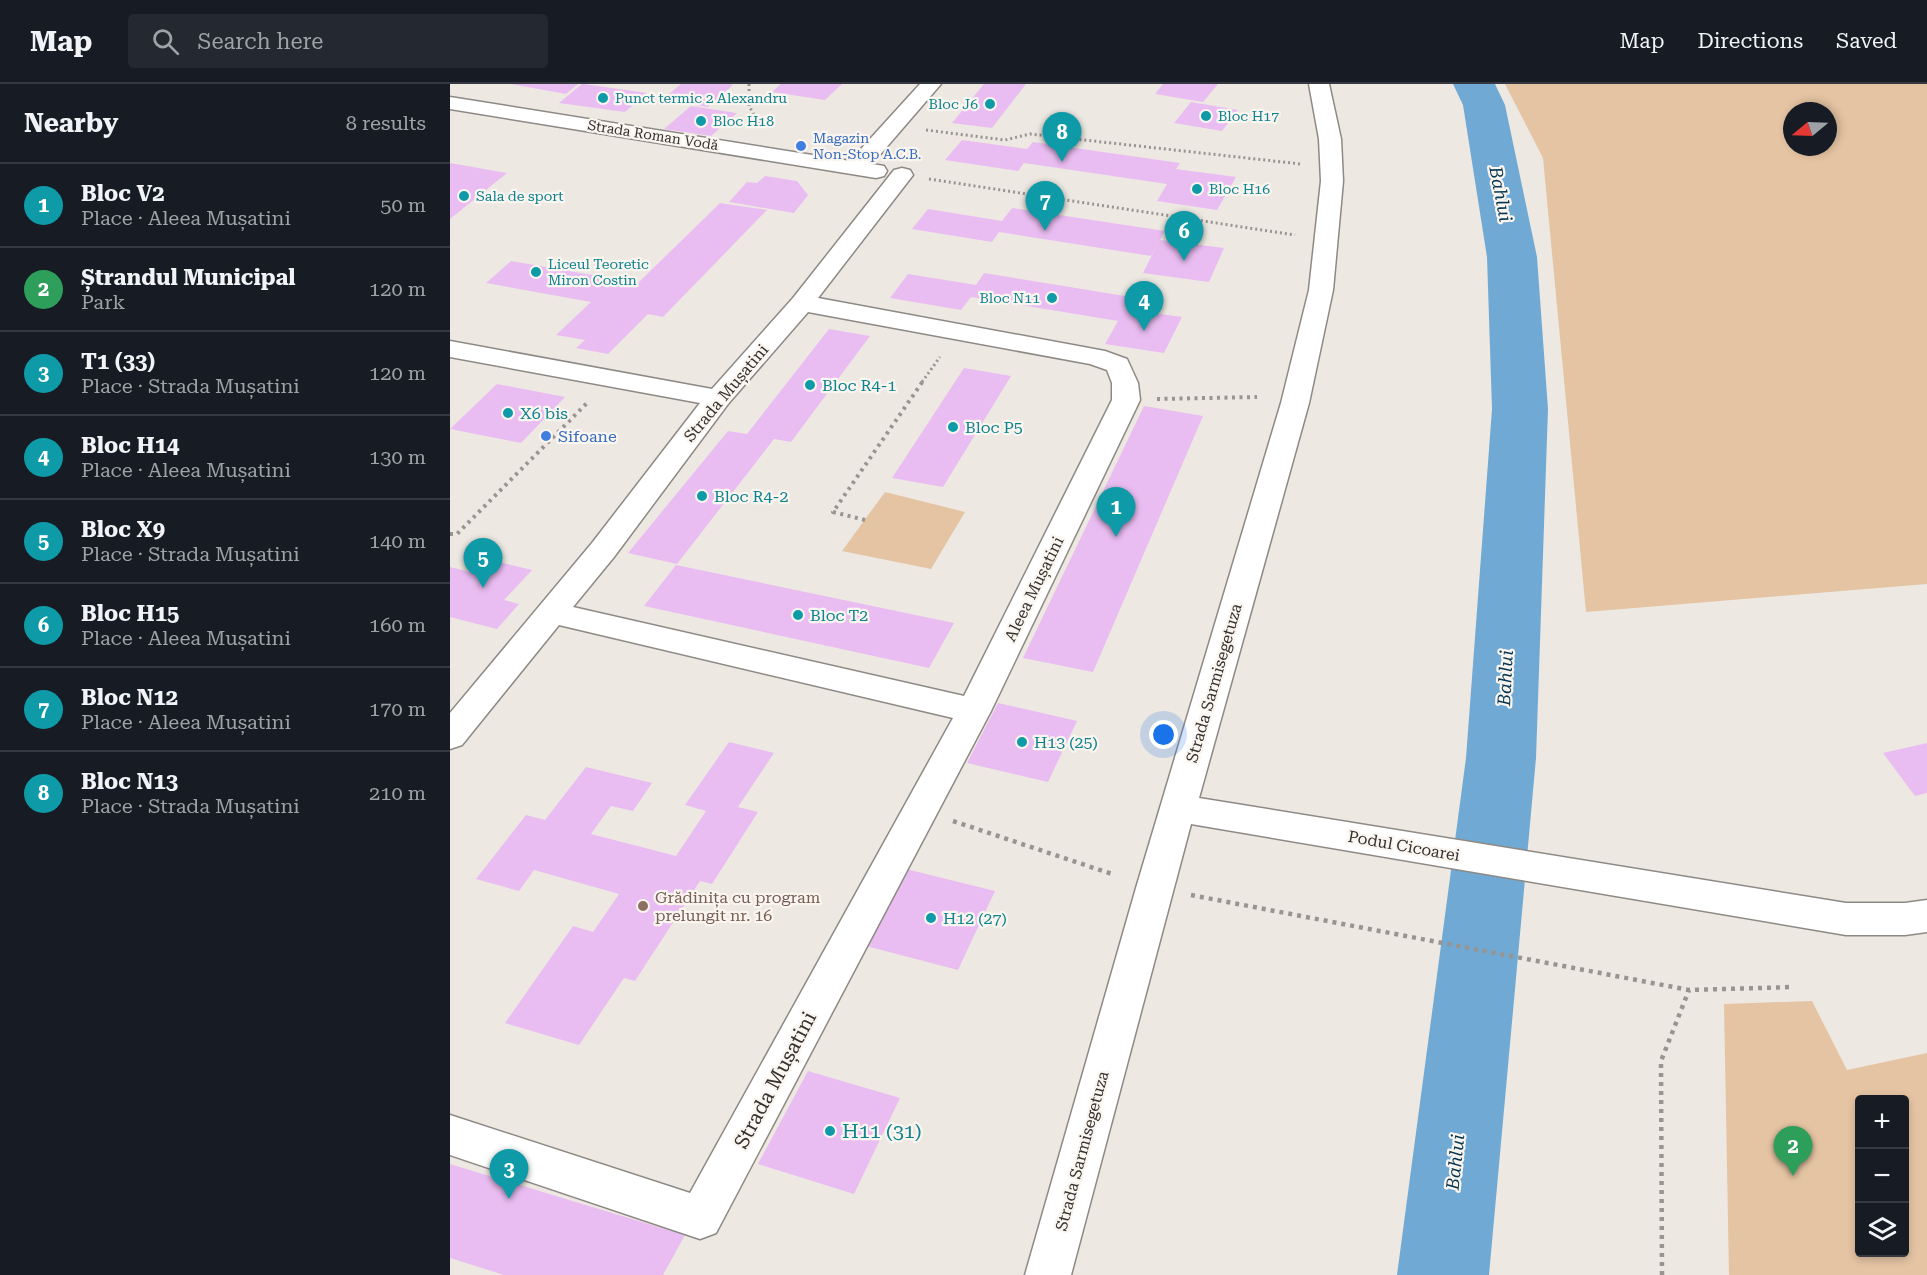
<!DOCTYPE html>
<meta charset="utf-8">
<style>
body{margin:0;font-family:"Roboto Serif",serif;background:#242831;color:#f1f3f6}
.controls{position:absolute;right:18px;bottom:18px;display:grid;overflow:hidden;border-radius:6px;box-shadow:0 3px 9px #0003}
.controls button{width:54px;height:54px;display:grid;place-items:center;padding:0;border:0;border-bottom:2px solid #363941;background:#171b24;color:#f1f3f6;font:30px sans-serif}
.compass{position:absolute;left:1333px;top:18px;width:54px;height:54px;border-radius:50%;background:#171b24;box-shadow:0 3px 9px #0003;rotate:251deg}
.you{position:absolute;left:714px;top:651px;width:21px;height:21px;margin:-15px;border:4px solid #fff;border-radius:50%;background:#1a73e8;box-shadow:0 0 0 9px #1a73e833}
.badge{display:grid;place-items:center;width:39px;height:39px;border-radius:50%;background:#2b6ba1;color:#fff;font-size:20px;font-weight:700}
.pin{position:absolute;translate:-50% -50px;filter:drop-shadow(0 2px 3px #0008)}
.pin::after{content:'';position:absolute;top:32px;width:21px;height:18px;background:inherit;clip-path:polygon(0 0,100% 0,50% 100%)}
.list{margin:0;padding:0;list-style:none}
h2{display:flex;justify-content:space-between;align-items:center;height:78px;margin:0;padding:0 24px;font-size:26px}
h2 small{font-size:20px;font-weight:400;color:#9ea1a6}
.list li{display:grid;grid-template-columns:39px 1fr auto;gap:18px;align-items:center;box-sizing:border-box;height:84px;padding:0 24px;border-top:2px solid #363941}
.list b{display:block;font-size:22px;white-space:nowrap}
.list p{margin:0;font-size:20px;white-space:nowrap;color:#9ea1a6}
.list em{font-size:20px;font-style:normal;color:#9ea1a6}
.icon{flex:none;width:33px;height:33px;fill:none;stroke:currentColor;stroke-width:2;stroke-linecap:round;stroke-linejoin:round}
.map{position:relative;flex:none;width:1477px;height:1191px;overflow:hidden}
header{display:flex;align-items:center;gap:36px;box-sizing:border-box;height:84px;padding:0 30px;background:#171b24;border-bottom:2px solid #363941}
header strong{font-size:28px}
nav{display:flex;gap:33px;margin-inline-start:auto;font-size:21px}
.search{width:420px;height:54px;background:#242831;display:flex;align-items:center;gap:15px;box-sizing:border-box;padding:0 21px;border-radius:6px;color:#9ea1a6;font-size:22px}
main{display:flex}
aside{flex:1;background:#171b24}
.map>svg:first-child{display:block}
.green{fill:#e5c4a3;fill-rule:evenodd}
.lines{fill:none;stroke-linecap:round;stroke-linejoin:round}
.river{fill:#70aad4;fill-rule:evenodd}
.building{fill:#eabdf2}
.minor-casing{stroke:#8e8984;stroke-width:3}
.tertiary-casing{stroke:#8e8984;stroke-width:3}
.path-far2{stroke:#989490;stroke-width:3;stroke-dasharray:2 3;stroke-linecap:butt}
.path-far1{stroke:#989490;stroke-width:4;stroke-dasharray:3 4.5;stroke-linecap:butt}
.path{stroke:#989490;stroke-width:4.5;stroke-dasharray:4 5;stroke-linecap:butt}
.minor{fill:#fff;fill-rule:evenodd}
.tertiary{fill:#fff;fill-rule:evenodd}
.culture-dot{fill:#0f9aa8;stroke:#fbf5f0;stroke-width:2}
.shop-dot{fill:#3f7fe0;stroke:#fbf5f0;stroke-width:2}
.education-dot{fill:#8d6e63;stroke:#fbf5f0;stroke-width:2}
.labels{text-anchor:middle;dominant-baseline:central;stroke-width:4.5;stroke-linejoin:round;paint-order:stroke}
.far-culture-label{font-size:14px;fill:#0d838f;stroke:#fbf5f0;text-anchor:start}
.far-street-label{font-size:14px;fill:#343230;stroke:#fbf5f0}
.far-shop-label{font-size:14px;fill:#366cbe;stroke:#fbf5f0;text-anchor:start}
.culture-label{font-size:16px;fill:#0d838f;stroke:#fbf5f0;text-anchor:start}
.street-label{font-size:16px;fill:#343230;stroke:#fbf5f0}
.shop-label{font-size:16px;fill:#366cbe;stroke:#fbf5f0;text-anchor:start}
.education-label{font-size:16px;fill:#785e54;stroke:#fbf5f0;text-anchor:start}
.water-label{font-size:18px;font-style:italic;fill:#053652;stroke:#fbf5f0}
.near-street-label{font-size:20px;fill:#343230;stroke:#fbf5f0}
.near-culture-label{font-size:20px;fill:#0d838f;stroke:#fbf5f0;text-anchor:start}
</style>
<header>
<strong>Map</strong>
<div class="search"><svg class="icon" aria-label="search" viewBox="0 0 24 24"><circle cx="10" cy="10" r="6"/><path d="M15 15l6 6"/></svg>Search here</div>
<nav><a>Map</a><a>Directions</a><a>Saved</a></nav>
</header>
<main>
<aside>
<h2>Nearby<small>8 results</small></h2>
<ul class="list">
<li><span class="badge" style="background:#0f9aa8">1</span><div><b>Bloc V2</b><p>Place · Aleea Mușatini</p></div><em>50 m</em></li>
<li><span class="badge" style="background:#2e9e5b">2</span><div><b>Ștrandul Municipal</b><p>Park</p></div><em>120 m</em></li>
<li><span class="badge" style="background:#0f9aa8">3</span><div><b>T1 (33)</b><p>Place · Strada Mușatini</p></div><em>120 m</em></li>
<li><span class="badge" style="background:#0f9aa8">4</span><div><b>Bloc H14</b><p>Place · Aleea Mușatini</p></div><em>130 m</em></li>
<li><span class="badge" style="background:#0f9aa8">5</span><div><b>Bloc X9</b><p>Place · Strada Mușatini</p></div><em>140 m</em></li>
<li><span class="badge" style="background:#0f9aa8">6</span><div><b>Bloc H15</b><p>Place · Aleea Mușatini</p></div><em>160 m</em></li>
<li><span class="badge" style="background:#0f9aa8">7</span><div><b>Bloc N12</b><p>Place · Aleea Mușatini</p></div><em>170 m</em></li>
<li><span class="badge" style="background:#0f9aa8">8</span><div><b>Bloc N13</b><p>Place · Strada Mușatini</p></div><em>210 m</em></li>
</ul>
</aside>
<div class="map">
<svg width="1477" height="1191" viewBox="0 0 1477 1191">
<rect width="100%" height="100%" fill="#ede8e2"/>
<g class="green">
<path d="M1055,0H1477V500L1136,528L1093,74ZM1342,27H1378V63H1342Z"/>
<path d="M435,408L515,428L481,485L392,467Z"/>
<path d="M1362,917L1397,986L1477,969V1191H1279L1274,920ZM1410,1016H1454V1168H1410Z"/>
</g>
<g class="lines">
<path class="river" d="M1003,0H1045L1055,21L1087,173L1098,325L1086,674L1039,1191H947L1016,674L1042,325L1037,173L1013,21Z"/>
</g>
<g class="building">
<path d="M61,0H128L116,10Z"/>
<path d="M132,0H134L197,9L175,28L109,19Z"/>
<path d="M231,0H280L283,1L258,23L212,16Z"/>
<path d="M331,0H392L375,16L322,8Z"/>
<path d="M534,0H576L542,44L502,39Z"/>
<path d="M713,0H768L753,18L705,10Z"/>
<path d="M741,18L788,26L772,47L724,39Z"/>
<path d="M241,22L287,29L261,52L214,45Z"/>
<path d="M512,56L577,65L583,58L730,79L726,85L786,93L767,126L707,117L717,100L574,79L568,87L495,76Z"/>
<path d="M0,79L57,89L0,135Z"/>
<path d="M315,92L347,97L358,111L344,129L279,118L297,98L307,99Z"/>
<path d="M270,119L317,126L213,233L198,230L158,270L126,264L135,256L106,251L141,218L36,199L61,177L188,199Z"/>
<path d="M562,124L715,147L710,156L774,164L759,198L693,189L707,161L701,172L549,148L542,158L462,145L478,125L552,137Z"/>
<path d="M534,189L681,213L675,225L732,233L714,269L655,260L668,237L521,213L511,226L440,214L458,190L526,201Z"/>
<path d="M379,245L420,252L341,358L324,355L227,480L178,469L278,347L297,350Z"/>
<path d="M514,284L561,292L493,403L442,394Z"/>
<path d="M47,300L115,313L71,359L0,345Z"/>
<path d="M694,322L753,332L643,588L573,574Z"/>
<path d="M45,477L82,486L54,516L69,520L47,545L0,533V483L32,491Z"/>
<path d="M226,481L504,539L479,584L194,522Z"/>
<path d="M548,619L627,637L598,698L517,679Z"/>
<path d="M279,658L324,669L288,723L308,728L262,800L250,797L185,897L174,894L129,961L55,939L123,842L143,848L169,810L84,786L69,807L26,795L76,731L95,736L136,683L202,699L183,727L161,722L141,750L226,772L256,727L235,721Z"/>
<path d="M1477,659V709L1465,712L1433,669Z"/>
<path d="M456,785L545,807L508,886L416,862Z"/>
<path d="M358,987L450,1014L404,1110L308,1080Z"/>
<path d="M0,1080L235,1151L213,1191H54L0,1174Z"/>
</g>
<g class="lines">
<g class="minor-casing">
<g id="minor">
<path d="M470,0H491L422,80L434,82L437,87L434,92L426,94L0,25V13L400,77Z"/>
<path d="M452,84L460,86L463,91L368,214L655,267L677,275L688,299L690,316L541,627L266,1149L250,1155L0,1071V1031L240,1109L503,634L109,541L12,661L0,665V629L142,459L250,319L0,273V257L262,305L343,214L444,86ZM358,228L640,280L657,286L662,299V316L514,612L123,523L164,473L278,320Z"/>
</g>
</g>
<g class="tertiary-casing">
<path id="tertiary" d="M859,0H879L891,55L893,97L883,206L859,319L749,714L1396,819H1455L1477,816V848L1455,851H1396L741,740L621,1191H575L686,804L831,319L859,206L871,97L869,55Z"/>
</g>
<g class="path-far2">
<path d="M299,0V22L311,43"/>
<path d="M476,46L555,56L580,50L851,80"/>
<path d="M615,53L622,44"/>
<path d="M479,95L845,151"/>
<path d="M472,298L490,273"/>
</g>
<g class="path-far1">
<path d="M707,315L807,313"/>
<path d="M415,436L383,428L473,297"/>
<path d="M0,450H7L139,317"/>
</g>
<g class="path">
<path d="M503,737L662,790"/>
<path d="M741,811L1239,906L1343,903"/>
<path d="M1212,1191L1211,977L1239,906"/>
</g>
<use href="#minor" class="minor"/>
<use href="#tertiary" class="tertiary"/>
</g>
<g class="culture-dot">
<circle cx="153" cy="14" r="6"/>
<circle cx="540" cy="20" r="6"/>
<circle cx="756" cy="32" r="6"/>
<circle cx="251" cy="37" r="6"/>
<circle cx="747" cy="105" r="6"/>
<circle cx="14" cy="112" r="6"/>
<circle cx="86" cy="188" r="6"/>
<circle cx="602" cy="214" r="6"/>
<circle cx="360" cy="301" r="6"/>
<circle cx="58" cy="329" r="6"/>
<circle cx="503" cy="343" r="6"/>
<circle cx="252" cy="412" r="6"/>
<circle cx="348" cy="531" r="6"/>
<circle cx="572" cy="658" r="6"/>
<circle cx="481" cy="834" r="6"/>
<circle cx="380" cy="1047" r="6"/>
</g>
<g class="shop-dot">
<circle cx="351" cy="62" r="6"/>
<circle cx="96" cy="352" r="6"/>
</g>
<circle class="education-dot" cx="193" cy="822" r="6"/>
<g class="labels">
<g class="far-culture-label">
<text x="165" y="14">Punct termic 2 Alexandru</text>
<text x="528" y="20" text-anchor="end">Bloc J6</text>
<text x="768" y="32">Bloc H17</text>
<text x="263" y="37">Bloc H18</text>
<text x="759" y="105">Bloc H16</text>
<text x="26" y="112">Sala de sport</text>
<text x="98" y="180">Liceul Teoretic<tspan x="98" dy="16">Miron Costin</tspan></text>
<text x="590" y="214" text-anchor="end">Bloc N11</text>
</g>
<g class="far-street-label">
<text transform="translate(203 51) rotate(9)">Strada Roman Vodă</text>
</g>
<g class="far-shop-label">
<text x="363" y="54">Magazin<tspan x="363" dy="16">Non-Stop A.C.B.</tspan></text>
</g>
<g class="culture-label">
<text x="372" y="301">Bloc R4-1</text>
<text x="70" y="329">X6 bis</text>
<text x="515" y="343">Bloc P5</text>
<text x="264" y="412">Bloc R4-2</text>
<text x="360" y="531">Bloc T2</text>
<text x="584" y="658">H13 (25)</text>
<text x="493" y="834">H12 (27)</text>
</g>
<g class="street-label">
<text transform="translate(276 309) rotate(-50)">Strada Mușatini</text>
<text transform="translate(584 505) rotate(-64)">Aleea Mușatini</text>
<text transform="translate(764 599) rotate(-74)">Strada Sarmisegetuza</text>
<text transform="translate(954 762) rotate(10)">Podul Cicoarei</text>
<text transform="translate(632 1067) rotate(-75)">Strada Sarmisegetuza</text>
</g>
<g class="shop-label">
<text x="108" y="352">Sifoane</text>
</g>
<g class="education-label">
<text x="205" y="813">Grădinița cu program<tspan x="205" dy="18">prelungit nr. 16</tspan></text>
</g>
<g class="water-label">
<text transform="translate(1051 110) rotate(79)">Bahlui</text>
<text transform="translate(1055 594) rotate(-87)">Bahlui</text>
<text transform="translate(1005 1078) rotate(-84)">Bahlui</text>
</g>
<g class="near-street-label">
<text transform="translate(325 996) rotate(-62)">Strada Mușatini</text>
</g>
<g class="near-culture-label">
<text x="392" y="1047">H11 (31)</text>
</g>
</g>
</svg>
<div class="controls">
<button>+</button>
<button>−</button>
<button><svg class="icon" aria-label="layers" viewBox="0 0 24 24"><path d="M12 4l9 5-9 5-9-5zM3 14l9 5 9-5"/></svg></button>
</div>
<svg class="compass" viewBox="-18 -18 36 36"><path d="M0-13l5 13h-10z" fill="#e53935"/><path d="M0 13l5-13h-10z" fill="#9ea1a6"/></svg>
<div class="you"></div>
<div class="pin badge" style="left:666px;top:453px;background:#0f9aa8">1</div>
<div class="pin badge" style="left:1343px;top:1092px;background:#2e9e5b">2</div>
<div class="pin badge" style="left:59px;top:1115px;background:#0f9aa8">3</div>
<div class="pin badge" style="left:694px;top:247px;background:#0f9aa8">4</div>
<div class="pin badge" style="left:33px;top:504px;background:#0f9aa8">5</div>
<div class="pin badge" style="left:734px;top:177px;background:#0f9aa8">6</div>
<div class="pin badge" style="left:595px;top:147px;background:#0f9aa8">7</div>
<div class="pin badge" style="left:612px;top:78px;background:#0f9aa8">8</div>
</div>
</main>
